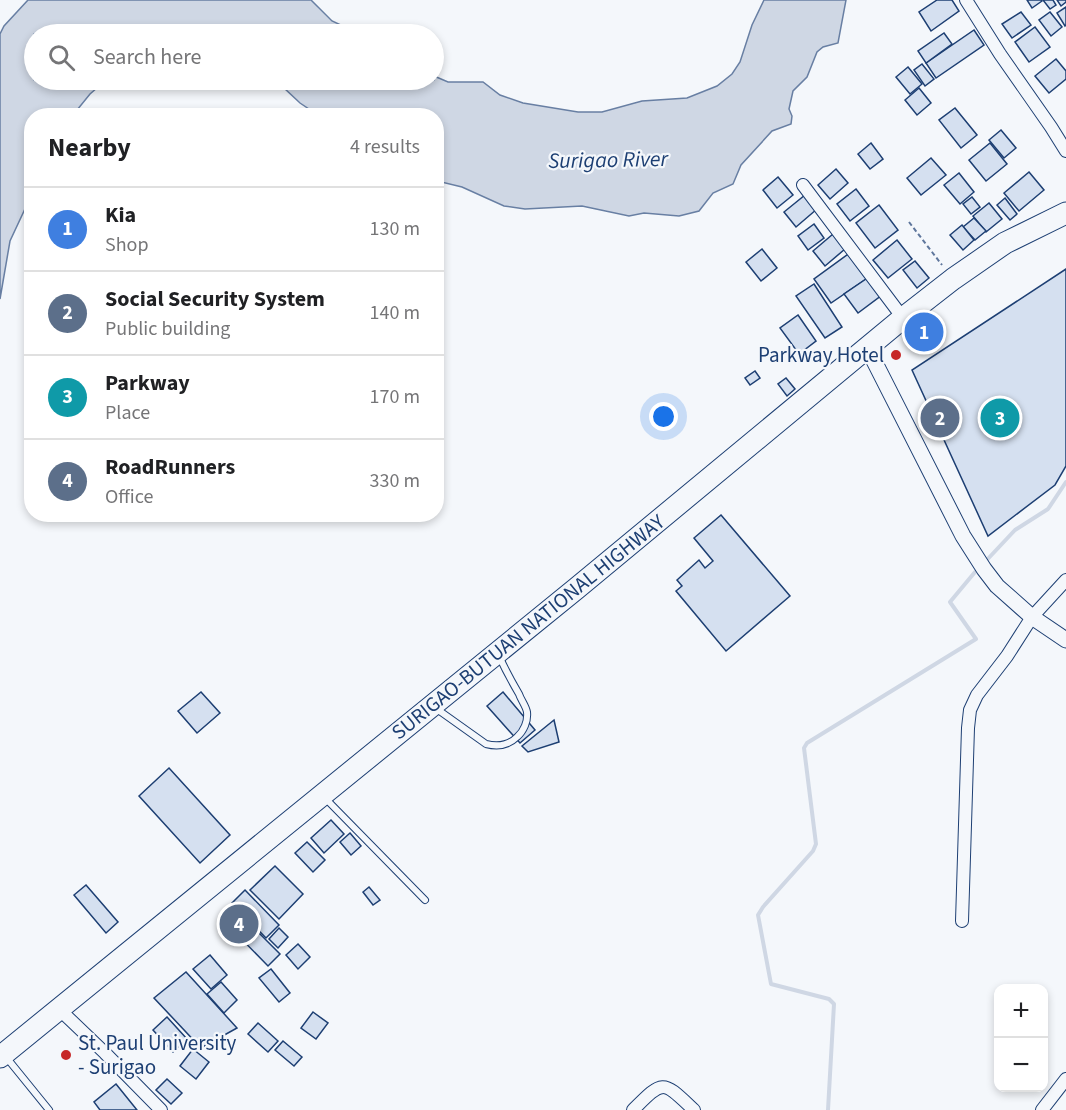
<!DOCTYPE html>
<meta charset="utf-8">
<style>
body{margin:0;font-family:"Source Sans 3",sans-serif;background:#f6f6f6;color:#202124}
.controls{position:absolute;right:18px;bottom:18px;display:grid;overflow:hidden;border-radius:12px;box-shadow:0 3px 9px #0003}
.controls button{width:54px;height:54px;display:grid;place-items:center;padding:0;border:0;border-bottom:2px solid #e0e0e0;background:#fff;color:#202124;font:30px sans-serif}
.you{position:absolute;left:664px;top:417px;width:21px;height:21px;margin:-15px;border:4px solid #fff;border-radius:50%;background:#1a73e8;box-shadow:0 0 0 9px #1a73e833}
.badge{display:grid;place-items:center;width:39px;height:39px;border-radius:50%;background:#2563eb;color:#fff;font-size:20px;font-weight:700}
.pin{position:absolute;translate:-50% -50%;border:3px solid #fff;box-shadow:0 2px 6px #0006}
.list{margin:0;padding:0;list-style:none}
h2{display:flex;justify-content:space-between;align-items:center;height:78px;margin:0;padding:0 24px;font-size:26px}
h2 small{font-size:20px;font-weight:400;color:#757577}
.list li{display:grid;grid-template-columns:39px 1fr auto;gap:18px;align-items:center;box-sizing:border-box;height:84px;padding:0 24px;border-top:2px solid #e0e0e0}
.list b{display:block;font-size:22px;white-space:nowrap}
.list p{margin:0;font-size:20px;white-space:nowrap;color:#757577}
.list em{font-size:20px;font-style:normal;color:#757577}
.icon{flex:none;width:33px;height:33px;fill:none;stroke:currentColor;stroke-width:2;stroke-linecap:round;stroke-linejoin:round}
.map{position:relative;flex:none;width:1066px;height:1110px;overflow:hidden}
.search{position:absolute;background:#fff;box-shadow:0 3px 9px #0003;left:24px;top:24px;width:420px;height:66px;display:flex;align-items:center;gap:15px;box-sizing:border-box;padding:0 21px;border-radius:33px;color:#757577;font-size:22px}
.panel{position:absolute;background:#fff;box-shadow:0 3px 9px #0003;left:24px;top:108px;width:420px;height:414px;border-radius:24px}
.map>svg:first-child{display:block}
.water{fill:#cfd7e4;stroke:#687fa3;stroke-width:1.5}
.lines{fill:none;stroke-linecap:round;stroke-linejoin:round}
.stream{stroke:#cfd7e4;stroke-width:4}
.building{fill:#d5e0f0;stroke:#1d3f73;stroke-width:1.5}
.service-casing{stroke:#1d3f73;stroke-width:8}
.minor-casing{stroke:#1d3f73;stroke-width:14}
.tertiary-casing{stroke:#1d3f73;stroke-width:17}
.trunk-casing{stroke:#1d3f73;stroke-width:23}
.path{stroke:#5e769c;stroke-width:2;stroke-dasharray:4.5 3;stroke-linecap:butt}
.service{stroke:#f4f7fb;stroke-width:6}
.minor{stroke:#f4f7fb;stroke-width:12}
.tertiary{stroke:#f4f7fb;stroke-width:15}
.trunk{stroke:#f4f7fb;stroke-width:21}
.poi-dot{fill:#c62828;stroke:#f4f7fb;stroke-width:2}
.labels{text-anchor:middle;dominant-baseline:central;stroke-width:4.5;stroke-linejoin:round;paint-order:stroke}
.poi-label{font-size:21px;fill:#1d3f73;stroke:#f4f7fb;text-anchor:end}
.street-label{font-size:21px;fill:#1d3f73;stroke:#f4f7fb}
.water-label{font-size:22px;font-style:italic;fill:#1d3f73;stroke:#f4f7fb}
</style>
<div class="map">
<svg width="1066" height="1110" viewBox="0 0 1066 1110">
<rect width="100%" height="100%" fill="#f4f7fb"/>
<g class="water">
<path d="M28,0H311L332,21L360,34H34V80H106L90,94L73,115L32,116L31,196L10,241L0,299V34L4,26Z"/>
<path d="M764,0H846L838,43L823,47L817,52L807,77L793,91L789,109L792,116L791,124L772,131L741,165L733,184L713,193L699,211L679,216L644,213L629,216L582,206L525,209L504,206L462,187L437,181L436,116L325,115L322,113L312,111L300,103L285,89L255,80H434V76L448,82H483L500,95L523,103L578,112H602L642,101L687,98L717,86L732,74L740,62L752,25Z"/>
</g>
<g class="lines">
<g class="stream">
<path d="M984,563L1015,530L1048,509L1066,482"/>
<path d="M828,1110L834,1004L829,999L771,984L758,915L763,907L813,851L816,844L804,748L807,743L976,639L950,602L975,572"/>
</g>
</g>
<g class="building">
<path d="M937,0H952L959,11L931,31L919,12Z"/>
<path d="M1027,0H1041L1042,1L1032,8Z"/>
<path d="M1043,0H1053L1056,5L1050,9Z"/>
<path d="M1057,0H1066V2L1061,6Z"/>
<path d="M1066,7V25L1065,26L1057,13Z"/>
<path d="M1021,12L1031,25L1012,38L1002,24Z"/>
<path d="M1050,12L1062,27L1051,36L1039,20Z"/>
<path d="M1035,27L1050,47L1029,62L1015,42Z"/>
<path d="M974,30L984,45L936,78L926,63Z"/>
<path d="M944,33L952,44L926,63L918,51Z"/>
<path d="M1056,59L1066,71V79L1049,93L1035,76Z"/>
<path d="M922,64L934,79L925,86L914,70Z"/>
<path d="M908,67L922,84L910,94L896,77Z"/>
<path d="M919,88L931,103L917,115L905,100Z"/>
<path d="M955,108L977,135L961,148L939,120Z"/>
<path d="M1001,130L1016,148L1004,158L989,140Z"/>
<path d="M871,143L883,159L870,169L858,154Z"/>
<path d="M990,143L1007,164L986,181L969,160Z"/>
<path d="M931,158L946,175L921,195L907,178Z"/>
<path d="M836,169L848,183L830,199L818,185Z"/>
<path d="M1029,172L1044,190L1019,211L1004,193Z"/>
<path d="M959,173L974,192L960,204L944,185Z"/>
<path d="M778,177L793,195L777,208L763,190Z"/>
<path d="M856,189L869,206L850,221L837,204Z"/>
<path d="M805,195L817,209L796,227L784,212Z"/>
<path d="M972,197L980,207L971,214L963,204Z"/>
<path d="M1005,198L1017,214L1010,220L997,205Z"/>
<path d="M989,203L1002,219L986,232L973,216Z"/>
<path d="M879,205L898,230L875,248L856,223Z"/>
<path d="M974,218L986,231L975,240L963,227Z"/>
<path d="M814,224L824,238L808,250L798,236Z"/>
<path d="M962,225L974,240L963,250L950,235Z"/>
<path d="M833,234L845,249L825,266L813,251Z"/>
<path d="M897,240L912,259L888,278L873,260Z"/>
<path d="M762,249L777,268L761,281L746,262Z"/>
<path d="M851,252L869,277L831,303L814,279Z"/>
<path d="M915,261L929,278L917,288L903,270Z"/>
<path d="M1066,269V466L1055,485L988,536L912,370Z"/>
<path d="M869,277L882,295L858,313L844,294Z"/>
<path d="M814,284L842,327L825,338L796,296Z"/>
<path d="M798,315L816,341L799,354L780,328Z"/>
<path d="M755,371L760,378L750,385L745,378Z"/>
<path d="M786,378L795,389L787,396L778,384Z"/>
<path d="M721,515L790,596L726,651L676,591L682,586L677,580L699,560L705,568L713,561L694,538Z"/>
<path d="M201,692L220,713L197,733L178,711Z"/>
<path d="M503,692L535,730L520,743L487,706Z"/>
<path d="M554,720L559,742L528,752L522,746Z"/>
<path d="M169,768L230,835L200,863L139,796Z"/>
<path d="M331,820L344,834L324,853L311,838Z"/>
<path d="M350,833L361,846L351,855L340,842Z"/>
<path d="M307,842L325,860L313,872L295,853Z"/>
<path d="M275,866L303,894L279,919L250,890Z"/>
<path d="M86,885L118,922L106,933L74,895Z"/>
<path d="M369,887L380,900L373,905L363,892Z"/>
<path d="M245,890L279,925L266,938L232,903Z"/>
<path d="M233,907L280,954L268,966L222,919Z"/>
<path d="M279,928L288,937L278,948L269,939Z"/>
<path d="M298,944L310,957L298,969L286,955Z"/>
<path d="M210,955L227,975L211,989L193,969Z"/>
<path d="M271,969L290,993L279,1002L259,978Z"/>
<path d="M186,972L237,1028L201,1048L154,998Z"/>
<path d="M221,982L237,1000L224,1013L207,994Z"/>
<path d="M313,1012L328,1023L316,1039L301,1028Z"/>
<path d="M167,1017L187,1039L173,1052L153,1030Z"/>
<path d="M258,1023L278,1041L268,1052L248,1034Z"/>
<path d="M283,1041L302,1057L294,1066L275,1050Z"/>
<path d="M193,1049L209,1062L196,1079L180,1066Z"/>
<path d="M167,1079L182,1093L171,1104L156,1090Z"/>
<path d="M116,1084L137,1110H100L94,1102Z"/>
</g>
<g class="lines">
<g class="service-casing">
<g id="service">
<path d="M434,707L486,744C498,747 508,746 517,737C524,731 528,721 527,712C526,706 521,700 519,694C512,682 505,669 499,656"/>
<path d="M324,797L425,900"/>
<path d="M6,1057L49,1110"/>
</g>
</g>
<g class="minor-casing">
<g id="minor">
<path d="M966,0L1000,54L1051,127L1066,151"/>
<path d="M803,185L903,318"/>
<path d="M962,921L968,728L970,710L977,695L1007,656L1032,617L1066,580"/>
<path d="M59,1009L105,1053L161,1110"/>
<path d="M633,1110C664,1079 662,1080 694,1110"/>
<path d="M1042,1110L1066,1079"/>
</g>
</g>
<g class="tertiary-casing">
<path id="tertiary" d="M867,347L963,536L984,569L997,586L1032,617L1066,640"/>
</g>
<g class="trunk-casing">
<path id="trunk" d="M0,1057L577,588L903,318L953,279L1005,243L1066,213"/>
</g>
<path class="path" d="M909,222L942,265"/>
<use href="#service" class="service"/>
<use href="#minor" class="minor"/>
<use href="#tertiary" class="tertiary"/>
<use href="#trunk" class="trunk"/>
</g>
<g class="poi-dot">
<circle cx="896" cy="355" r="6"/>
<circle cx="66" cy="1055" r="6"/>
</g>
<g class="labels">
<g class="poi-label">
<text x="884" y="355">Parkway Hotel</text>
<text x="78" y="1043" text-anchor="start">St. Paul University<tspan x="78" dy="24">- Surigao</tspan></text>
</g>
<g class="street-label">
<text transform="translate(528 627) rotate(-39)">SURIGAO-BUTUAN NATIONAL HIGHWAY</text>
</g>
<g class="water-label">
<text transform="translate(608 160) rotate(-1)">Surigao River</text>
</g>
</g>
</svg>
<div class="controls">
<button>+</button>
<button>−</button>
</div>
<div class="you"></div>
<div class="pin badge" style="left:924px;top:332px;background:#3f7fe0">1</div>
<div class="pin badge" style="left:940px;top:418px;background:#5c6f8a">2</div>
<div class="pin badge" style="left:1000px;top:418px;background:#0f9aa8">3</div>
<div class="pin badge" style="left:239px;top:924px;background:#5c6f8a">4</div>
<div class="search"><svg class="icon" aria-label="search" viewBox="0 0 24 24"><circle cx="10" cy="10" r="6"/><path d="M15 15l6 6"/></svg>Search here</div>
<section class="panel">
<h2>Nearby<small>4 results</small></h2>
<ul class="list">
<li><span class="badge" style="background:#3f7fe0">1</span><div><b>Kia</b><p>Shop</p></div><em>130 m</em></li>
<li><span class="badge" style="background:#5c6f8a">2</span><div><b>Social Security System</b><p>Public building</p></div><em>140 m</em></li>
<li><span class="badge" style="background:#0f9aa8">3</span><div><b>Parkway</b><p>Place</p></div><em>170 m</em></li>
<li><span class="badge" style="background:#5c6f8a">4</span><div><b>RoadRunners</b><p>Office</p></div><em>330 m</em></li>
</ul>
</section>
</div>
